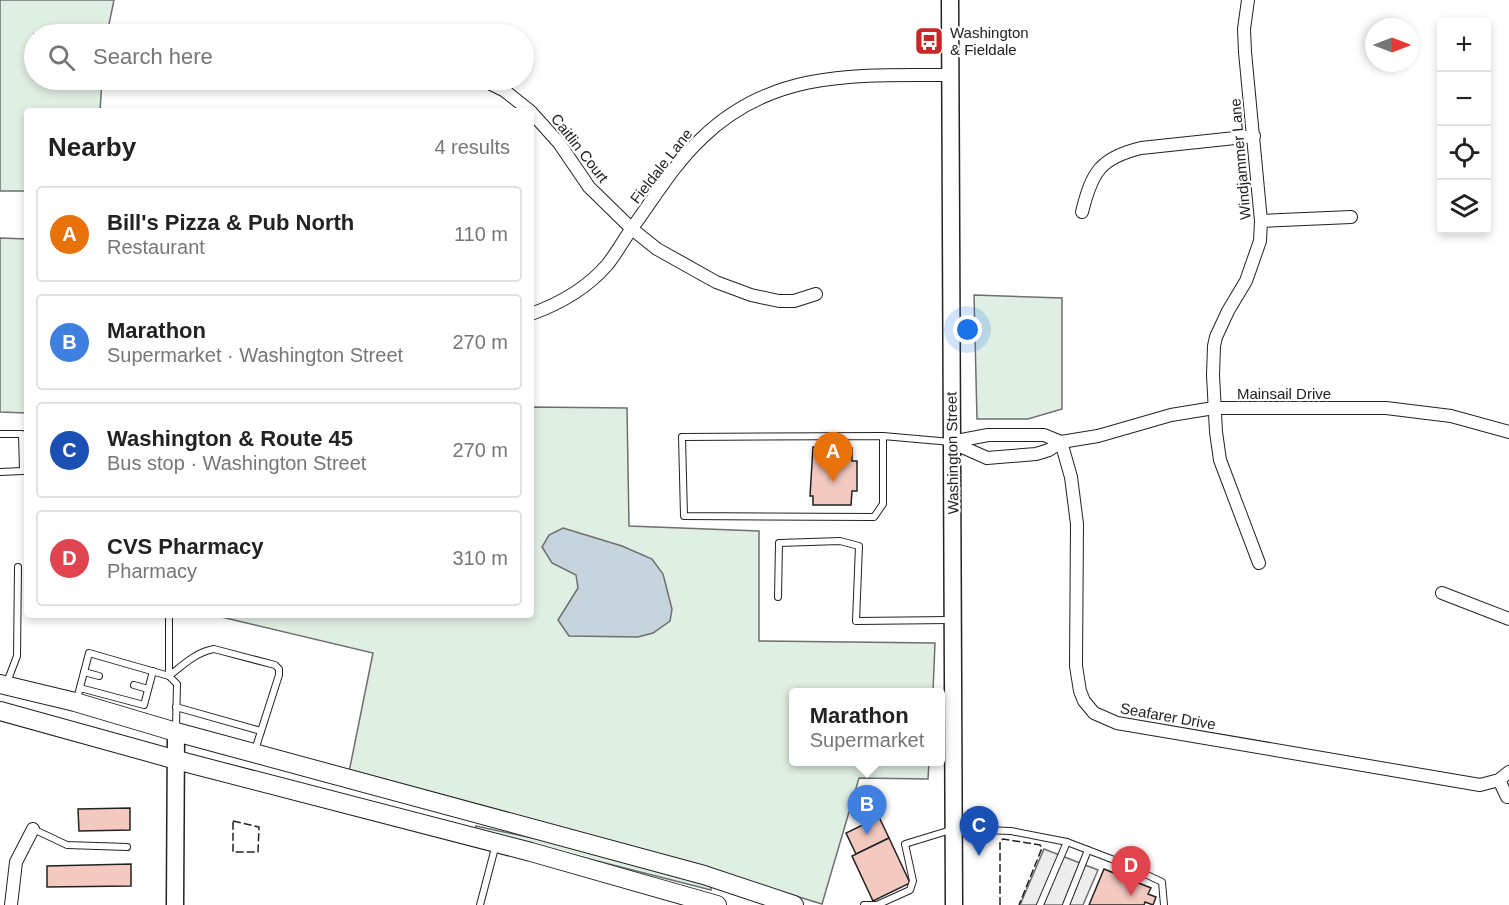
<!DOCTYPE html>
<meta charset="utf-8">
<style>
body{margin:0;font-family:Arial,sans-serif;background:#f2f2f2;color:#222}
.controls{position:absolute;right:18px;top:18px;display:grid;overflow:hidden;border-radius:6px;box-shadow:0 3px 9px #0003}
.controls button{width:54px;height:54px;display:grid;place-items:center;padding:0;border:0;border-bottom:2px solid #e0e0e0;background:#fff;color:#222;font:30px sans-serif}
.compass{position:absolute;left:1365px;top:18px;width:54px;height:54px;border-radius:50%;background:#fff;box-shadow:0 3px 9px #0003;rotate:90deg}
.you{position:absolute;left:968px;top:330px;width:21px;height:21px;margin:-15px;border:4px solid #fff;border-radius:50%;background:#1a73e8;box-shadow:0 0 0 9px #1a73e833}
.badge{display:grid;place-items:center;width:39px;height:39px;border-radius:50%;background:#b45309;color:#fff;font-size:20px;font-weight:700}
.pin{position:absolute;translate:-50% -50px;filter:drop-shadow(0 2px 3px #0008)}
.pin::after{content:'';position:absolute;top:32px;width:21px;height:18px;background:inherit;clip-path:polygon(0 0,100% 0,50% 100%)}
.popup{position:absolute;left:789px;top:688px;width:156px;height:78px;box-sizing:border-box;display:grid;place-content:center;border-radius:6px;background:#fff;filter:drop-shadow(0 2px 4px #0005);font-size:20px;white-space:nowrap;color:#767676}
.popup b{font-size:22px;color:#222}
.popup::after{content:'';position:absolute;left:50%;top:100%;margin-left:-12px;border:12px solid transparent;border-top-color:#fff}
.list{margin:0;padding:0;list-style:none}
h2{display:flex;justify-content:space-between;align-items:center;height:78px;margin:0;padding:0 24px;font-size:26px}
h2 small{font-size:20px;font-weight:400;color:#767676}
.list li{display:grid;grid-template-columns:39px 1fr auto;gap:18px;align-items:center;box-sizing:border-box;height:96px;margin:0 12px 12px;padding:0 12px;border:2px solid #e0e0e0;border-radius:6px}
.list b{display:block;font-size:22px;white-space:nowrap}
.list p{margin:0;font-size:20px;white-space:nowrap;color:#767676}
.list em{font-size:20px;font-style:normal;color:#767676}
.icon{flex:none;width:33px;height:33px;fill:none;stroke:currentColor;stroke-width:2;stroke-linecap:round;stroke-linejoin:round}
.map{position:relative;flex:none;width:1509px;height:905px;overflow:hidden}
.search{position:absolute;background:#fff;box-shadow:0 3px 9px #0003;left:24px;top:24px;width:510px;height:66px;display:flex;align-items:center;gap:15px;box-sizing:border-box;padding:0 21px;border-radius:33px;color:#767676;font-size:22px}
.panel{position:absolute;background:#fff;box-shadow:0 3px 9px #0003;left:24px;top:108px;width:510px;height:510px;border-radius:6px}
.map>svg:first-child{display:block}
.green{fill:#e0efe3;stroke:#6f6f6f;stroke-width:1.5}
.parking{fill:#ededed;stroke:#6f6f6f;stroke-width:1.5}
.water{fill:#c7d3dd;stroke:#6f6f6f;stroke-width:1.5}
.building{fill:#f3c9c0;stroke:#222;stroke-width:1.5}
.lines{fill:none;stroke-linecap:round;stroke-linejoin:round}
.lane-casing{stroke:#222;stroke-width:8}
.street-casing{stroke:#222;stroke-width:14}
.secondary-casing{stroke:#222;stroke-width:19}
.primary-casing{stroke:#222;stroke-width:20}
.lane{stroke:#fff;stroke-width:6}
.street{stroke:#fff;stroke-width:12}
.secondary{stroke:#fff;stroke-width:16}
.primary{stroke:#fff;stroke-width:18}
.fence{stroke:#222;stroke-width:1.5;stroke-dasharray:8 3;stroke-linecap:butt}
.labels{text-anchor:middle;dominant-baseline:central;stroke-width:4.5;stroke-linejoin:round;paint-order:stroke}
.poi-label{font-size:15px;fill:#222;stroke:#fff;text-anchor:start}
.street-label{font-size:15px;fill:#222;stroke:#fff}
</style>
<div class="map">
<svg width="1509" height="905" viewBox="0 0 1509 905">
<rect width="100%" height="100%" fill="#fff"/>
<g class="green">
<path d="M0,0H114L107,34H34V80H102L100,111H27V191H0Z"/>
<path d="M0,238L27,239V413L0,412Z"/>
<path d="M974,295L1062,298V409L1028,419H977Z"/>
<path d="M531,407L627,408L629,526L759,531V641L935,643L933,692H794V762H929L928,779L859,778L822,904L681,861L349,772L373,653L213,615H531Z"/>
<path d="M476,826L542,840L711,886V890L475,830Z"/>
</g>
<path class="parking" d="M1044,849L1098,870L1083,905H1020Z"/>
<path class="water" d="M563,528L622,546L652,559L663,574L672,609L670,621L653,633L638,637L569,636L558,620L578,588L576,575L552,563L542,547L549,535Z"/>
<g class="building">
<path d="M813,447L852,448V461H857V491H852L851,505H813V496H810Z"/>
<path d="M130,808V830L79,831L78,809Z"/>
<path d="M879,817L889,838L856,854L846,833Z"/>
<path d="M889,838L910,883L873,901L852,856Z"/>
<path d="M131,864V886L47,887V866Z"/>
<path d="M1104,869L1151,888L1148,894L1156,897L1153,905L1145,902L1144,905H1089Z"/>
</g>
<g class="lines">
<g class="lane-casing">
<g id="lane">
<path d="M0,434H22L23,471L0,472"/>
<path d="M883,436V504L874,517L684,516L682,437L883,436L951,442"/>
<path d="M778,597L779,543L840,541L859,546L856,621L950,620"/>
<path d="M169,615V676L177,684L176,728"/>
<path d="M84,672L99,676"/>
<path d="M6,685L17,656L18,567"/>
<path d="M134,685L148,689"/>
<path d="M80,688L144,705L153,671"/>
<path d="M77,699L89,653L169,676C183,665 196,652 214,649L275,665L279,669V675L255,750"/>
<path d="M176,707L261,731"/>
<path d="M33,829L67,845L127,847"/>
<path d="M480,905L496,844"/>
<path d="M864,905H877L910,890L913,881L905,844L954,829L1011,831L1067,842L1122,863L1162,882L1164,905"/>
<path d="M1040,905L1067,842"/>
<path d="M1066,905L1088,850"/>
</g>
</g>
<g class="street-casing">
<g id="street">
<path d="M1248,0L1244,29L1245,52L1261,221L1260,241L1246,281L1228,311L1216,337L1214,346L1213,375L1216,432L1220,460L1259,563"/>
<path d="M483,80L505,91L530,111"/>
<path d="M531,112L559,143L589,187L632,229L657,249L716,282L751,295L779,301H794L816,294"/>
<path d="M1082,212C1092,172 1100,158 1141,148L1254,136"/>
<path d="M1261,221L1351,217"/>
<path d="M531,314C559,304 587,288 607,265C617,253 625,237 635,224C656,195 676,162 702,138C773,69 858,75 950,75"/>
<path d="M951,442L987,458L1036,454L1049,450L1061,442L1098,436L1171,415L1214,408H1386L1451,416L1509,432"/>
<path d="M951,442L988,435H1044L1061,442"/>
<path d="M1061,442L1071,477L1077,524L1076,666L1080,691L1084,701L1094,713L1117,723L1480,785L1499,780L1509,772"/>
<path d="M1442,593L1509,619"/>
<path d="M1499,780L1507,797"/>
<path d="M11,905L16,862L33,829"/>
</g>
</g>
<g class="secondary-casing">
<g id="secondary">
<path d="M950,0L954,905"/>
<path d="M175,905L176,732"/>
</g>
</g>
<g class="primary-casing">
<g id="primary">
<path d="M0,684L75,702L176,732L704,875L794,905"/>
<path d="M0,711L184,762L531,852L717,905"/>
</g>
</g>
<use href="#lane" class="lane"/>
<use href="#street" class="street"/>
<use href="#secondary" class="secondary"/>
<use href="#primary" class="primary"/>
<g class="fence">
<path d="M233,821L259,827L258,852H233Z"/>
<path d="M1000,905V841L1003,839L1040,845L1042,848L1019,905"/>
</g>
</g>
<defs>
<g id="bus-square" transform="scale(1.5)"><rect x="-9" y="-9" width="18" height="18" rx="4" fill="#c62828" stroke="#fff"/><path d="M-5-6H5V4H4V6H2V4H-2V6H-4V4H-5ZM-3.5-4V0h7V-4ZM-3.5 1.2v1.5H-2V1.2ZM2 1.2v1.5H3.5V1.2Z" fill="#fff"/></g>
</defs>
<g fill-rule="evenodd">
<use href="#bus-square" x="929" y="41"/>
</g>
<g class="labels">
<g class="poi-label">
<text x="950" y="32">Washington<tspan x="950" dy="17">&amp; Fieldale</tspan></text>
</g>
<g class="street-label">
<text transform="translate(580 148) rotate(52)">Caitlin Court</text>
<text transform="translate(1240 159) rotate(-95)">Windjammer Lane</text>
<text transform="translate(661 166) rotate(-52)">Fieldale Lane</text>
<text x="1284" y="393">Mainsail Drive</text>
<text transform="translate(952 453) rotate(-91)">Washington Street</text>
<text transform="translate(1168 716) rotate(10)">Seafarer Drive</text>
</g>
</g>
</svg>
<div class="controls">
<button>+</button>
<button>−</button>
<button><svg class="icon" aria-label="locate" viewBox="0 0 24 24"><circle cx="12" cy="12" r="6"/><path d="M12 2v4M12 18v4M2 12h4M18 12h4"/></svg></button>
<button><svg class="icon" aria-label="layers" viewBox="0 0 24 24"><path d="M12 4l9 5-9 5-9-5zM3 14l9 5 9-5"/></svg></button>
</div>
<svg class="compass" viewBox="-18 -18 36 36"><path d="M0-13l5 13h-10z" fill="#e53935"/><path d="M0 13l5-13h-10z" fill="#767676"/></svg>
<div class="you"></div>
<div class="pin badge" style="left:833px;top:482px;background:#e8710a">A</div>
<div class="pin badge" style="left:867px;top:835px;background:#3f7fe0">B</div>
<div class="popup"><b>Marathon</b>Supermarket</div>
<div class="pin badge" style="left:979px;top:856px;background:#1a4fb4">C</div>
<div class="pin badge" style="left:1131px;top:896px;background:#e0444e">D</div>
<div class="search"><svg class="icon" aria-label="search" viewBox="0 0 24 24"><circle cx="10" cy="10" r="6"/><path d="M15 15l6 6"/></svg>Search here</div>
<section class="panel">
<h2>Nearby<small>4 results</small></h2>
<ul class="list">
<li><span class="badge" style="background:#e8710a">A</span><div><b>Bill's Pizza &amp; Pub North</b><p>Restaurant</p></div><em>110 m</em></li>
<li><span class="badge" style="background:#3f7fe0">B</span><div><b>Marathon</b><p>Supermarket · Washington Street</p></div><em>270 m</em></li>
<li><span class="badge" style="background:#1a4fb4">C</span><div><b>Washington &amp; Route 45</b><p>Bus stop · Washington Street</p></div><em>270 m</em></li>
<li><span class="badge" style="background:#e0444e">D</span><div><b>CVS Pharmacy</b><p>Pharmacy</p></div><em>310 m</em></li>
</ul>
</section>
</div>
